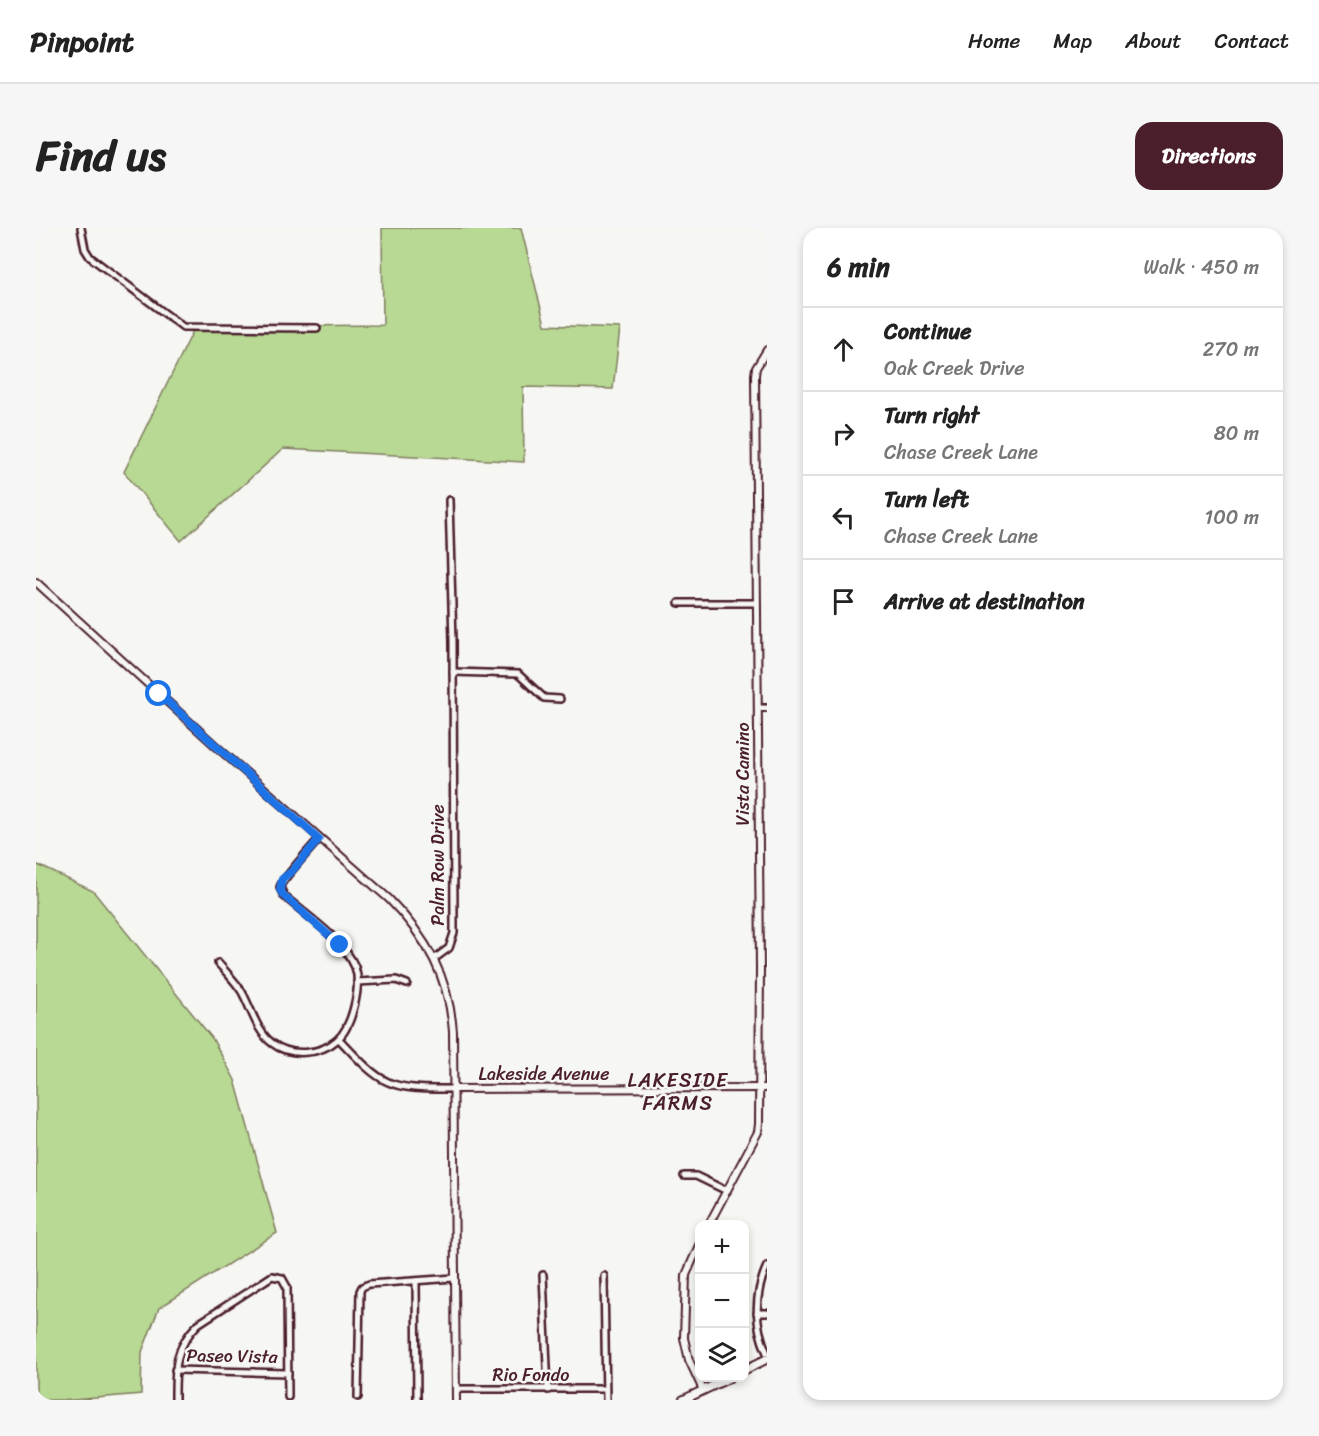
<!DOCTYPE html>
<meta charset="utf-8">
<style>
body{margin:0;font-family:Sriracha,sans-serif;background:#f6f6f6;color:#222}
.controls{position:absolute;right:18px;bottom:18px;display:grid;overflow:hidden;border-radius:12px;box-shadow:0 3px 9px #0003}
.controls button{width:54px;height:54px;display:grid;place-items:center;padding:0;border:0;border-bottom:2px solid #e0e0e0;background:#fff;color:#222;font:30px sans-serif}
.stop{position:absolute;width:18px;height:18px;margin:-14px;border:4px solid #1a73e8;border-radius:50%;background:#fff}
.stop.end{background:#1a73e8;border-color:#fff;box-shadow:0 2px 6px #0008}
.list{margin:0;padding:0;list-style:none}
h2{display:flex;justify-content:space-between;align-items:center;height:78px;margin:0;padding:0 24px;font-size:26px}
h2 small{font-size:20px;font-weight:400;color:#767676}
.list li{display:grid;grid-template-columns:39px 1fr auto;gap:18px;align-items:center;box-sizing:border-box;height:84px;padding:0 24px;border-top:2px solid #e0e0e0}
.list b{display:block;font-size:22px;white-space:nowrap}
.list p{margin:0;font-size:20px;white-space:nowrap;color:#767676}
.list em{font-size:20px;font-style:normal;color:#767676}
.icon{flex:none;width:33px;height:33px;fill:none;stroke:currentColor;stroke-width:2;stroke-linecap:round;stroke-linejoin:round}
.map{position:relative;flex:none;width:731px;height:1172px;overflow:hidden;border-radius:18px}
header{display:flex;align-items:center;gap:36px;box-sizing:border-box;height:84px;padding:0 30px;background:#fff;border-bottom:2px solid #e0e0e0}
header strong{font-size:28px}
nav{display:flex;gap:33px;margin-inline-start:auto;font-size:21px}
.intro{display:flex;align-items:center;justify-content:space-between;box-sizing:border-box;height:144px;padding:0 36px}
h1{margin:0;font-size:42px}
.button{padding:15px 27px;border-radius:18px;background:#4a1f2b;color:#fff;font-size:21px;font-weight:700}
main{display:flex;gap:36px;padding:0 36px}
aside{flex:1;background:#fff;border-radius:18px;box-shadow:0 3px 9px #0003}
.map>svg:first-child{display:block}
.grass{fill:#b7d993;stroke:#807c5f;stroke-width:1.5}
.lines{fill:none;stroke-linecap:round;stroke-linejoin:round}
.minor-casing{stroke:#4a1f2b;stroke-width:10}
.tertiary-casing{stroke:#4a1f2b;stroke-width:10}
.secondary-casing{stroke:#4a1f2b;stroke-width:11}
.minor{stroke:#f6f6f2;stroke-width:5}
.tertiary{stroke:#f6f6f2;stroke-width:6}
.secondary{stroke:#f6f6f2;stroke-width:7}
.route{stroke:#1a73e8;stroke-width:8}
.labels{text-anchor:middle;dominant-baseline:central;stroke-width:5;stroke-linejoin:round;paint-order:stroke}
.street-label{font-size:18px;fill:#4a1f2b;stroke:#f6f6f2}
.neighbourhood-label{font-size:20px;letter-spacing:1.5px;fill:#4a1f2b;stroke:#f6f6f2}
</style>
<header>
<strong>Pinpoint</strong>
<nav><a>Home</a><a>Map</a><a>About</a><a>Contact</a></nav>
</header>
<div class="intro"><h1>Find us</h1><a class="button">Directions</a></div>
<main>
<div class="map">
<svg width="731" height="1172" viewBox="0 0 731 1172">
<rect width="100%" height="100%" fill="#f6f6f2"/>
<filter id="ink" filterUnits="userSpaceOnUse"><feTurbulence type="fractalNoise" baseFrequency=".0167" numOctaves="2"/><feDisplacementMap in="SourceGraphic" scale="12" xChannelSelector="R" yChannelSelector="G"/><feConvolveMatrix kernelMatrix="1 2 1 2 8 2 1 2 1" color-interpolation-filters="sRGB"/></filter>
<g filter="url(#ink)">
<g class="grass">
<path d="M346,0H485L509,97L584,100L577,161L487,159L488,234L247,221L145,313L88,244L159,99L347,97Z"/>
<path d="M0,636L57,663L176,810L199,852L241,1005L123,1080L106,1124L105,1166L37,1172H0Z"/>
</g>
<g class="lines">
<g class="minor-casing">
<g id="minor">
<path d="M45,0L49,21L54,29L147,99L281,100"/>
<path d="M643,375H720"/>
<path d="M417,444L482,446L508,470L524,471"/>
<path d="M722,480H731"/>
<path d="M398,731L413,720L418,705L417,413L413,272"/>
<path d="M182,735C190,744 200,754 206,764C215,780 221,804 236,815C254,829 284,827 301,812C316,799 326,758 319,739C308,712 270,687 248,668L244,659C245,653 276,619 283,611"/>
<path d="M321,754L360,752L371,756"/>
<path d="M303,811C348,859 351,861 417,861"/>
<path d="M648,948H660L691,963"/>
<path d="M731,1038C718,1067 718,1096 731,1125"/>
<path d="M507,1047L512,1162"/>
<path d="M568,1048L570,1172"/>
<path d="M380,1053L381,1172"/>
<path d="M721,1085H731"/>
<path d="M139,1142L252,1145"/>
<path d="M420,1161H569"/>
<path d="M322,1169L324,1063L326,1059L333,1056L419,1050"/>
<path d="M139,1172C139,1140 138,1120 162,1096L236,1048L246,1050L251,1059L252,1169"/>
</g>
</g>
<g class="tertiary-casing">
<g id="tertiary">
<path d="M0,354L181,519L353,671C391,710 413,749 417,804L420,1172"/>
<path d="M417,861L731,860"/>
<path d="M673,996L722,904L723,896L724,740L719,147L720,140L731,122"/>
<path d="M664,1015L650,1047L648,1110L653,1132L667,1162"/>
</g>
</g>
<g class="secondary-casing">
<g id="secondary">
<path d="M708,1142L731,1131"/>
<path d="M647,1172L693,1150"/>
</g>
</g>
<use href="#minor" class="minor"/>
<use href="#tertiary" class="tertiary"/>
<use href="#secondary" class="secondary"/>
</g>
</g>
<g class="lines" filter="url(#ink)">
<path class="route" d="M123,466L283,611L256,643L246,651L244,662L248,668L304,717"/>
</g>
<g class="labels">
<g class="street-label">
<text transform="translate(707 546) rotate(-90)">Vista Camino</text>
<text transform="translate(402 637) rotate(-90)">Palm Row Drive</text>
<text x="508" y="846">Lakeside Avenue</text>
<text transform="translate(196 1128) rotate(1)">Paseo Vista</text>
<text x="495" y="1147">Rio Fondo</text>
</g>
<g class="neighbourhood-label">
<text x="642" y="852">LAKESIDE<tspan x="642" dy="23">FARMS</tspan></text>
</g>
</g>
</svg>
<div class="controls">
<button>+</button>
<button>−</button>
<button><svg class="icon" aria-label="layers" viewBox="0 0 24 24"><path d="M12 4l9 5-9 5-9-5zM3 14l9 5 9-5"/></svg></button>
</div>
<div class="stop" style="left:123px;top:466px"></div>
<div class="stop end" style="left:304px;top:717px"></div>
</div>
<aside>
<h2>6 min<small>Walk · 450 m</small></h2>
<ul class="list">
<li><svg class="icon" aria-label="ahead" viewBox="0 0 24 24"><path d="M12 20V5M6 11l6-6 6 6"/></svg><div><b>Continue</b><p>Oak Creek Drive</p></div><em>270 m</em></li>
<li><svg class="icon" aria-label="right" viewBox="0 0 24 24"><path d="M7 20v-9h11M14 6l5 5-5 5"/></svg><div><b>Turn right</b><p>Chase Creek Lane</p></div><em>80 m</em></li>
<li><svg class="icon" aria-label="left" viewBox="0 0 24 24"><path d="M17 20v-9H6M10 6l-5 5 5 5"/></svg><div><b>Turn left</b><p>Chase Creek Lane</p></div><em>100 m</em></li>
<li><svg class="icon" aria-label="arrive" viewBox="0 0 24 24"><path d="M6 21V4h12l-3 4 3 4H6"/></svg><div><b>Arrive at destination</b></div></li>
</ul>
</aside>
</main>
